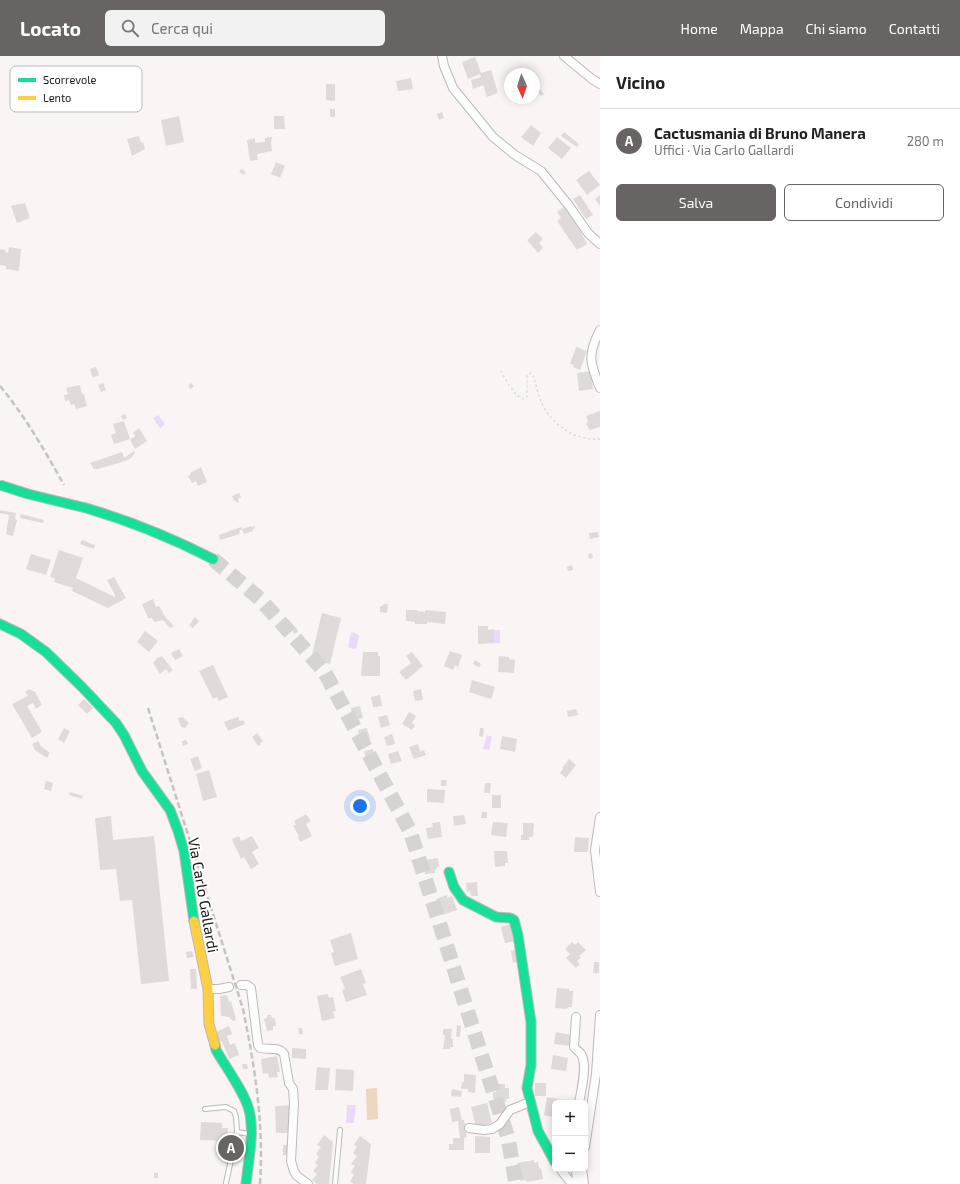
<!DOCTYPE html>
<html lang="it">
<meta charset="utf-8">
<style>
body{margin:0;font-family:"Exo 2",sans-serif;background:#f2f2f2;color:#222}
.controls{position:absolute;right:12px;bottom:12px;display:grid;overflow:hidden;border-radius:6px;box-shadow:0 2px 10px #0003}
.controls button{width:36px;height:36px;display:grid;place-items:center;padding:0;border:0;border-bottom:1px solid #e0e0e0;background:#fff;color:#222;font:20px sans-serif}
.compass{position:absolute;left:504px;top:12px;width:36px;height:36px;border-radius:50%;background:#fff;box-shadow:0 2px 10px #0003;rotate:177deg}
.you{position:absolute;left:360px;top:750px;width:14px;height:14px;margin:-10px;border:3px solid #fff;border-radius:50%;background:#1a73e8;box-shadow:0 0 0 6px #1a73e833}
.badge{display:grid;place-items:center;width:26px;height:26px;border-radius:50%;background:#686464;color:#fff;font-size:13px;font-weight:700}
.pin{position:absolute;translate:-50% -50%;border:2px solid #fff;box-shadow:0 1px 4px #0006}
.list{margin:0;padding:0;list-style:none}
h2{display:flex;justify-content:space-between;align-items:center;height:52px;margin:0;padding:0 16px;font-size:17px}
h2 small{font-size:13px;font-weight:400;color:#767676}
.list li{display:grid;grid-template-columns:26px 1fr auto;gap:12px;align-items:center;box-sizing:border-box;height:64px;padding:0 16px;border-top:1px solid #e0e0e0}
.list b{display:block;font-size:15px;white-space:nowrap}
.list p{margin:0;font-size:13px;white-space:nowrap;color:#767676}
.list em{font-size:13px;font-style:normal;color:#767676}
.actions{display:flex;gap:8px;padding:12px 16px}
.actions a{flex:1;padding:9px 0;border:1px solid #686464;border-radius:6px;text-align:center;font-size:14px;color:#686464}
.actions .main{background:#686464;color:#fff}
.icon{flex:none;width:22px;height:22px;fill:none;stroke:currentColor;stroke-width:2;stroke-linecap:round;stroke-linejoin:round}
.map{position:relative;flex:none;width:600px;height:1128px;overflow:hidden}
header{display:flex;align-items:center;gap:24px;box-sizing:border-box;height:56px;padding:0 20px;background:#686464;color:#fff}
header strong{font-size:19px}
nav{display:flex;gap:22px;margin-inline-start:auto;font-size:14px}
.search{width:280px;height:36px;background:#f2f2f2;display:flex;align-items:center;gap:10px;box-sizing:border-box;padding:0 14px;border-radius:6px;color:#767676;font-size:15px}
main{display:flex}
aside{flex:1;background:#fff}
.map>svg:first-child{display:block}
.green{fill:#edd7c1}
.water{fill:#ead9f9}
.building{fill:#e0dbda}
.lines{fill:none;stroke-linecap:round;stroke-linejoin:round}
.highway-tunnel{stroke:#d8d3d3;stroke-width:15;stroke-dasharray:15 8;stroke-linecap:butt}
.lane-casing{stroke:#bdb9b9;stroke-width:6}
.street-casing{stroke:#bdb9b9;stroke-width:10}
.fast-casing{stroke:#bdb9b9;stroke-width:11}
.slow-casing{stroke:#bdb9b9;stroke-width:11}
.path{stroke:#dad8d8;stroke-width:1.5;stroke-dasharray:2 3;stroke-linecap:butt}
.lane{stroke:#fefdfd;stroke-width:4}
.street{stroke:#fefdfd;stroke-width:8}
.fast{stroke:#16e098;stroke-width:9}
.slow{stroke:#ffcf43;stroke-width:9}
.rail{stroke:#c5c4c4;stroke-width:2.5;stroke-dasharray:6 3;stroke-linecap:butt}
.fast-bridge-casing{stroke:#bfb4ba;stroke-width:11;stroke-linecap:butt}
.fast-bridge{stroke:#16e098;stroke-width:9}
.labels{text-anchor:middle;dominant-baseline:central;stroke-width:3.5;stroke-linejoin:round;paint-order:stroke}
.street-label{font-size:15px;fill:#1a1616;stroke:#fff}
.key{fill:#fff;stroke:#bab9b9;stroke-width:1}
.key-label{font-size:11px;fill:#1a1616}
</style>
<header>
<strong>Locato</strong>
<div class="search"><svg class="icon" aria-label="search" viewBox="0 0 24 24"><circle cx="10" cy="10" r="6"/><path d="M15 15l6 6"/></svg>Cerca qui</div>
<nav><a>Home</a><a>Mappa</a><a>Chi siamo</a><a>Contatti</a></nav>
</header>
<main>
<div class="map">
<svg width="600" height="1128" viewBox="0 0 600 1128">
<rect width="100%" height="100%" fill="#faf4f4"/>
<path class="green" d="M377,1032L378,1063L367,1064L366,1033Z"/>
<g class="water">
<path d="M158,359L165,368L160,372L153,362Z"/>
<rect x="494" y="574" width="6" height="13"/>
<path d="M352,576L359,579L357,591L354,593L348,591L351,577Z"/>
<path d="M487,679L492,681L489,694L483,693Z"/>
<path d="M347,1049H356L354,1067H346Z"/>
</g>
<g class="building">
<path d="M475,1L481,17L491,14L498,37L487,41L483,29L473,33L471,24L481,21L480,18L468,23L462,6Z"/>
<path d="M411,22L413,33L398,35L396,25Z"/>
<path d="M534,27H535L544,38L541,40L534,32Z"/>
<path d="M326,28H335V45L326,44Z"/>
<rect x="330" y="53" width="5" height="8"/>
<path d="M442,56L444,62L439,64L437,58Z"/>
<path d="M179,60L184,86L166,90L161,64Z"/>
<path d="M274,60H284L285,73H274Z"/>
<path d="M531,69L541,77L533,90L521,81Z"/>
<path d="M564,76L579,88L577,91L561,80Z"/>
<path d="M139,80L141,87L143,86L145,93L132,100L127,83Z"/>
<path d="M272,81L271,86L272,95L257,98L258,104L250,105L247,84L255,82V87L265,86V82Z"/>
<path d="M557,81L571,92L562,103L548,92Z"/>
<path d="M276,106L285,110L280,122L271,118Z"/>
<path d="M242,113L246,117L243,119L239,115Z"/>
<path d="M589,115L600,129L587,139L576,124Z"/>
<path d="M580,139L593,159L586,163L573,143Z"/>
<path d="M600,139V150L595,143Z"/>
<path d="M25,147L30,162L17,167L11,150Z"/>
<path d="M565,150L579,172L587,188L577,194L557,165L561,162L557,156Z"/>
<path d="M536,176L543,183L539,187L543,192L538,197L527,184Z"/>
<path d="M9,191L21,193L19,215L6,213V210L0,209V193L6,194L5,196L8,197Z"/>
<path d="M576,291L587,295L580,314L573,311L574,309L570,308Z"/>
<path d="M96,311L99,319L93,322L90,313Z"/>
<path d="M591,315L593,333L579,335L577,317Z"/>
<path d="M103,327L106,334L101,336L98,329Z"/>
<path d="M191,327L194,330L191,333L188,330Z"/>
<path d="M80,329L82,338H84L87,350L76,353L74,348L71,349L69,344L65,345L64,339L68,338L66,332Z"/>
<path d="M600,355V371L590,374L586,368L588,365L586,360Z"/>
<path d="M125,358L127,362L123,364L121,360Z"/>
<path d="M124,365L130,383L114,388L111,379L116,377L113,368Z"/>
<path d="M139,372L147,385L135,393L130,384L135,380L133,377Z"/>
<path d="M134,395L135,397L131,402L125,405L98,413H94L90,407L122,396L124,402Z"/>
<path d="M201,411L207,426L198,430L196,425L192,427L188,420L191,418L190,417Z"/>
<path d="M239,437L241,441L238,443L239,446L237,447L235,444L234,445L232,440Z"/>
<path d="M0,454L16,457L15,463L17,464L13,480L6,478L9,459L0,457Z"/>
<path d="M21,458L44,464L43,467L20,462Z"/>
<path d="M252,470V471L255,470V472L253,473V475L244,478L242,473Z"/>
<path d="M241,471L242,473L239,475L240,478L220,484L219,479Z"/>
<path d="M598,476L599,481L590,483L589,477Z"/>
<path d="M82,484L95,489L94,493L80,488Z"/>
<path d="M59,494L83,502L76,522L115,541V539L107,524L114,521L126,542L108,552L72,535L73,532L54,526L55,523L50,521Z"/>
<path d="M592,497L593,502L589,503L588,498Z"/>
<path d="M31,498L51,504L46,519L26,513Z"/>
<path d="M572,509L573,514L568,515L567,511Z"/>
<path d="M153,543L156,551L159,550L166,562L174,570L170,572L163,564L155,566L152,562H148L142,548Z"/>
<path d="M385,548H388L387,557L380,556V551Z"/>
<path d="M406,554H417V555L425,556V554L446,556L445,568L427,566V568H415V566L406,565Z"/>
<path d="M322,557L341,562L330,608L311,603Z"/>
<path d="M195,561L199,565L193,572L189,569Z"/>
<path d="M478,570H488V574L494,573V587L478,588Z"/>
<path d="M296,571L298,576L294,578L292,573Z"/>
<path d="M145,575L158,585L149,596L137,586Z"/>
<path d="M179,593L183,600L175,604L171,597Z"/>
<path d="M450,595L462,599L458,611L455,609L453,614L444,610Z"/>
<path d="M363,596H378V600H380V620H361Z"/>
<path d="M412,596L423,610L406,624L399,616L411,607L406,600Z"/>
<path d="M162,600L173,614L169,617L166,613L160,618L153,607L157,602Z"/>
<path d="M499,600L509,601V603L515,604L514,617L498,616Z"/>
<path d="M475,604L481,608L479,611L473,608Z"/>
<path d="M213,609L228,641L219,645L217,641L213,643L199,615Z"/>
<path d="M472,624L495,631L491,643L469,636Z"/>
<path d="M29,633L35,636L42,649L36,653L33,647L27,650L42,676L32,682L12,648L28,640L25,636Z"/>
<path d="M421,633L423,644L415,645L413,635Z"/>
<path d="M380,639L382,650L373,651L371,641Z"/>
<path d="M84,643L93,652L87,658L78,649Z"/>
<path d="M360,650L363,662L353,664L351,652Z"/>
<path d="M576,653L578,659L568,661L567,655Z"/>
<path d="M409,656L416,660L412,667L415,669L412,674L402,668Z"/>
<path d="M387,659L390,669L381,672L378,661Z"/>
<path d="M182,661L189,667L185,672L181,671L178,662Z"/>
<path d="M238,661L240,665L243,664L245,668L228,675L224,666Z"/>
<path d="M64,672L70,675L64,687L58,683Z"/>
<path d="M367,672L370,683L361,685L358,674Z"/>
<path d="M480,672H484L483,681L479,680Z"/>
<path d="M257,677L263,685L260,687L261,689L258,690L252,681Z"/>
<path d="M392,678L395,688L387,690L384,681Z"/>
<path d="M502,680L517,683L515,696L500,693Z"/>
<path d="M186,684L188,688L183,690L182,685Z"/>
<path d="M38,685L41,690L50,697L47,702L35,694L32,688Z"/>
<path d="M418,688L420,695L424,694L426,699L414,703L409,691Z"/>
<path d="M373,693L376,705L367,707L364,695Z"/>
<path d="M398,695L402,705L391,708L388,698Z"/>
<path d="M198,700L202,712L195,715L190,703Z"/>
<path d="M569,703L576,709L566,722L560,717L563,713L562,712Z"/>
<path d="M209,714L217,741L203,745L196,718Z"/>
<path d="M441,724H447L446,730H441Z"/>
<path d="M46,725L53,727L51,735L44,733Z"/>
<path d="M485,727H491L490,737H484Z"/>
<path d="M427,733L445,734L444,747L427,746Z"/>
<path d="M70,736L83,740L82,743L69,739Z"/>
<rect x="492" y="739" width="9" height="13"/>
<path d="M482,756H487V762H481Z"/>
<path d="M306,758L311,765L306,768L312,780L300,786L298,781L299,780L293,770L296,769L294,765Z"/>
<path d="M464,759L466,768L454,770L453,760Z"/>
<path d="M111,760L113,784L154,780L169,925L141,928L132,844L120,845L116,813L100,814L95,762Z"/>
<path d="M440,766L442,781L428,783L426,772L433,771L432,767Z"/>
<path d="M493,766L508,767L506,781L491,779Z"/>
<path d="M523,767H534L533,781H529V784H521V779H523Z"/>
<path d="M239,780L241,785L252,780L259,792L252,796L259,808L251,813L244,801L241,803L233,786L232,783Z"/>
<path d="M575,781L589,782L588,796H574Z"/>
<path d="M494,795H507L508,807H505V810L495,811Z"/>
<path d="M438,802L439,811H437V813L435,814V817L425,818L423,804Z"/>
<path d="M477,826L478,840H471L470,835L467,836L466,827Z"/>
<path d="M447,839V842L452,840L457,854L442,859L436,843Z"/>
<path d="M514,867L515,885L505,887L501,871Z"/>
<path d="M351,877L358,903L335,910L331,897L334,896L330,884Z"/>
<path d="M572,886L575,889L578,886L586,894L579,900L581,901L577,905L580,908L576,912L566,902L570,898L565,893Z"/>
<path d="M518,893L520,905L513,907L511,895Z"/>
<path d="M192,895L194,901L187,902L186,896Z"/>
<path d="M594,906H599V917H593Z"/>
<path d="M190,913H196L197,933H191Z"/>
<path d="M361,913L366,927L363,928L367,939L346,946L342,934L345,933L340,921Z"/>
<path d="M557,932L569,933V935H573L572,951H568L567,953L555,952Z"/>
<path d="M328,938L329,942L333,941L336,955L333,956L335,962L322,965L317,940Z"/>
<path d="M227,939L229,946L231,945L236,964L233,965L229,961L221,960L220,940Z"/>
<path d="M267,959H271L272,962H275L276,970H273V974L267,975L264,963L267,962Z"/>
<path d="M457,969L461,970L460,981H456Z"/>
<path d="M229,970L232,978L227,980L230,989L235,987L239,999L229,1003L222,985L218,987L214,977Z"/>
<path d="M298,972H302L303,978H299Z"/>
<path d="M443,973H452L451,983H453V991H450V993H443L445,979H443Z"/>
<path d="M556,976L572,979L570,990L554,988Z"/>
<path d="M292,992L306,993V1003L292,1002Z"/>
<path d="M553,999L568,1002L566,1015L551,1013Z"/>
<path d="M277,1000L280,1016H277L278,1021L269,1022L268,1017L263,1018L261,1003Z"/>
<path d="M242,1008H247L248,1013H243Z"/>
<path d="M317,1011L330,1012L328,1034H315Z"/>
<path d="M336,1013L354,1014L353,1035L335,1034Z"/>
<path d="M464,1018L476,1019L475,1037L468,1036V1033H461L462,1026H464Z"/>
<rect x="535" y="1027" width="11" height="13"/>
<path d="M496,1028H505V1032H509V1043H506V1046H499V1043H493V1036H496Z"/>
<path d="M452,1033L462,1035L461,1041L451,1040Z"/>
<path d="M547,1041L572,1046V1047H555L553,1061L544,1059Z"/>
<path d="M487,1047L492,1067L476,1071L471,1051Z"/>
<path d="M291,1049V1077H276L275,1050Z"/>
<path d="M459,1051L462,1064H464L467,1081L464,1082V1094H449V1088H453V1082H460L458,1065L452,1066L450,1053Z"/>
<path d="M201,1066L222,1067V1072H228L227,1085L200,1084Z"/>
<path d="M324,1079L333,1086L329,1128H317L312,1124L317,1118L313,1115L318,1109L315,1107L319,1101L316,1098L321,1091L317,1089Z"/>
<path d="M360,1080L371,1088L366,1128H354L350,1125L354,1119L351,1116L355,1110L351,1108L357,1100L353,1097L357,1091L354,1089Z"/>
<path d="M475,1080L490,1081V1097H475Z"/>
<rect x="283" y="1089" width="6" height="10"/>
<path d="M534,1104V1107L538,1106L539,1113L541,1112L543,1123L527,1126L526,1124L520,1125L517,1107Z"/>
<rect x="154" y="1117" width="4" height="5"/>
</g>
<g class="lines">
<path class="highway-tunnel" d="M213,503L260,543L324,615L410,775L508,1082L516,1128"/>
<g class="lane-casing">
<g id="lane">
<path d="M205,1053L226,1051L234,1055L236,1061L237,1076"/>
<path d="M226,1127L237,1076L250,1078"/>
<path d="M335,1128L340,1074"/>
</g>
</g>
<g class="street-casing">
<g id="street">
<path d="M442,0L444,10L453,32L493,81L515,99L541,115L570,151L588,177L600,188"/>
<path d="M564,0L592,23L600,28"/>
<path d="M600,274C587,299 590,307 600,332"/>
<path d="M600,761L595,794L600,836"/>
<path d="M241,929H247L251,932L258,989L260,992C268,994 279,990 284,998L289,1027L293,1033L294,1047L291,1105L294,1115L297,1120L308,1128"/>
<path d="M208,933H219L229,931"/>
<path d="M576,961L574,991C576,994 579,995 581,998C588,1009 581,1035 579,1047"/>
<path d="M469,1072L484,1074L492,1073L500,1068L510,1054L530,1046"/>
<path d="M585,1091L596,1018L600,959"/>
<path d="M560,1113L572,1128"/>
<path d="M576,1113L577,1128"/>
<path d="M582,1113L584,1128"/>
</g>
</g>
<g class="fast-casing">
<g id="fast">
<path d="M86,452C130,465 172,482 213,503"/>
<path d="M0,568L21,578L46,596L82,631L116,667L124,679L142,715L170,754L178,775L184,795L194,865"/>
<path d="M449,816L454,831L463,844L496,861L510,862L514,864L518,879L531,966V1009L527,1032L538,1075L555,1106"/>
<path d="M215,989L216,994C225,1010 245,1037 249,1054C255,1076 248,1106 246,1128"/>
</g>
</g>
<g class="slow-casing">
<path id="slow" d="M194,865L208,933L209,968L215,989"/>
</g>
<path class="path" d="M501,315C505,323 515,341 524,343L527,341V319L531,317C536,324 536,332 539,340C547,365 572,385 600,383"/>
<use href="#lane" class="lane"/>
<use href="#street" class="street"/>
<use href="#fast" class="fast"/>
<use href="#slow" class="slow"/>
<g class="rail">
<path d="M0,330C25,360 45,395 64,429"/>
<path d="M148,652L243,953C255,1011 264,1069 260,1128"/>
</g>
<g class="fast-bridge-casing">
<path id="fast-bridge" d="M0,429L28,438L86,452"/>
</g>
<use href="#fast-bridge" class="fast-bridge"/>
</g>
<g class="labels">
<g class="street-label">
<text transform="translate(204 839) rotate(80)">Via Carlo Gallardi</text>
</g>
</g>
<rect x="10" y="10" width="132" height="46" rx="6" class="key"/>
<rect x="18" y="22" width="18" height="4" fill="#16e098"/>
<rect x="18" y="40" width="18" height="4" fill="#ffcf43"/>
<g class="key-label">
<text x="43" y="28">Scorrevole</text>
<text x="43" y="46">Lento</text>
</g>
</svg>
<div class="controls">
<button>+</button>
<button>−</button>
</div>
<svg class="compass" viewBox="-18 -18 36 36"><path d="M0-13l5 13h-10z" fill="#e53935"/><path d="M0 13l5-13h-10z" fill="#767676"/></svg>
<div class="you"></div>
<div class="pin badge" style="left:231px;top:1092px">A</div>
</div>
<aside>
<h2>Vicino<small></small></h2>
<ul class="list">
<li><span class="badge">A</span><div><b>Cactusmania di Bruno Manera</b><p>Uffici · Via Carlo Gallardi</p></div><em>280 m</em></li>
</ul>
<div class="actions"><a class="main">Salva</a><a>Condividi</a></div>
</aside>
</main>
